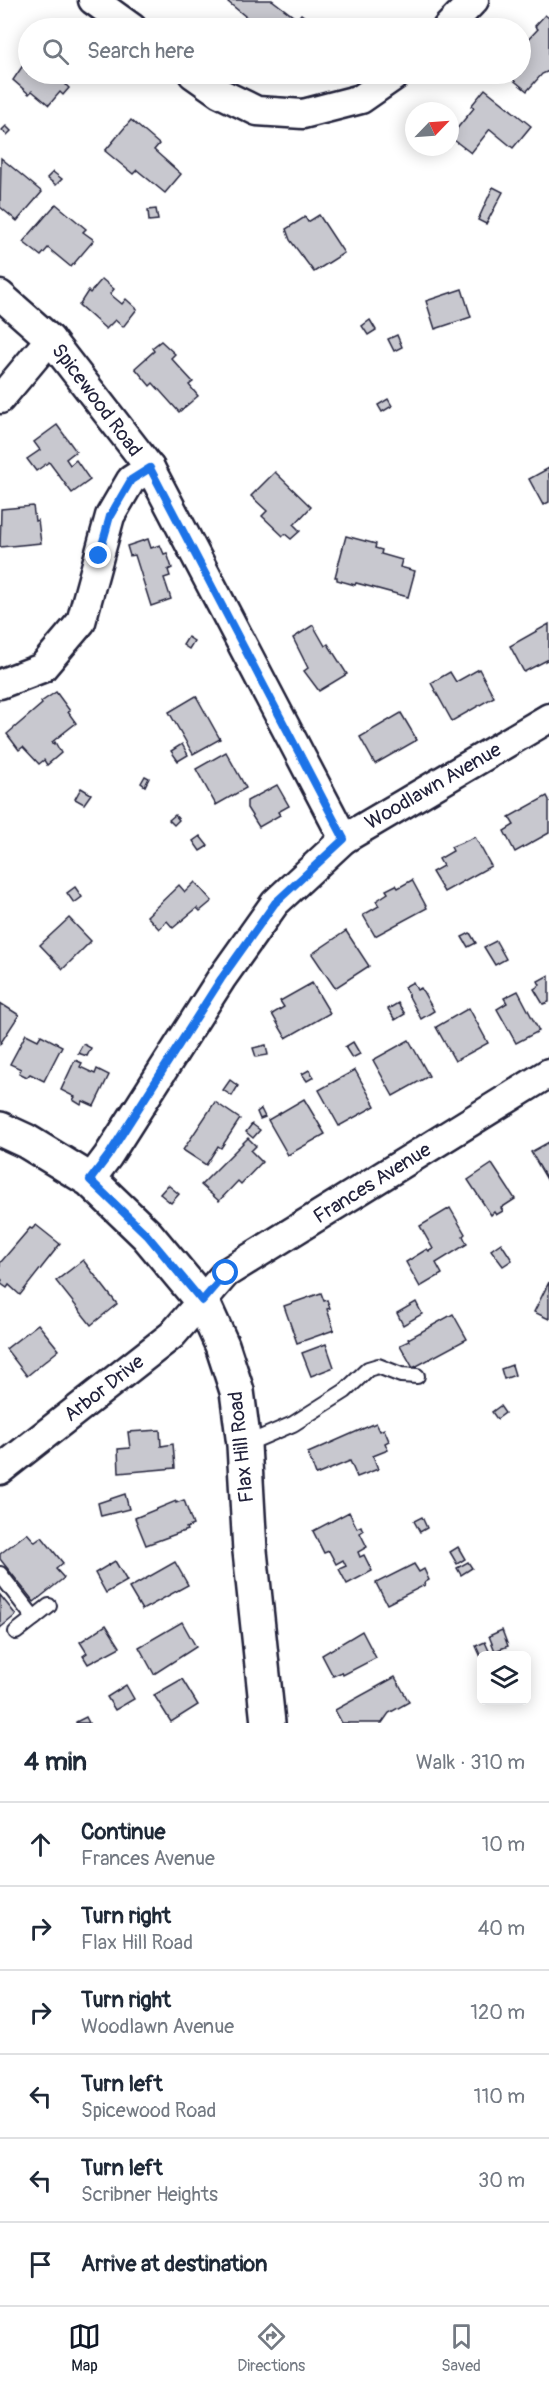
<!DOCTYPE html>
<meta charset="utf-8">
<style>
body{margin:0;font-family:Pangolin,sans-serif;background:#f2f2f3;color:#1f2937}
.controls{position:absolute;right:18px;bottom:18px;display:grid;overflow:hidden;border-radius:9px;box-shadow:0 3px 15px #0003}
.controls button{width:54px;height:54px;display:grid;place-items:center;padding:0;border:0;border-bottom:2px solid #e0e1e3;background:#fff;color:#1f2937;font:30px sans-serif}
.compass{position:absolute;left:405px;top:102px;width:54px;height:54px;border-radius:50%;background:#fff;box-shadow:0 3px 15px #0003;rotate:65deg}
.stop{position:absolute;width:18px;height:18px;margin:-14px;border:4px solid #1a73e8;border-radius:50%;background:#fff}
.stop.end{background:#1a73e8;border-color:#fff;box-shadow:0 2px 6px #0008}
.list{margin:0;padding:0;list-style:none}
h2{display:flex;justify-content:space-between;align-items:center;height:78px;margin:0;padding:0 24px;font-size:26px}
h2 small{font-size:20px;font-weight:400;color:#747a83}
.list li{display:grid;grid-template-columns:39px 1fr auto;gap:18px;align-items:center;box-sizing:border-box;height:84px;padding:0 24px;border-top:2px solid #e0e1e3}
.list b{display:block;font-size:22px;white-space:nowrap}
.list p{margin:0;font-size:20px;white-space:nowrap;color:#747a83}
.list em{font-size:20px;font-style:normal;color:#747a83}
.icon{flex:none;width:33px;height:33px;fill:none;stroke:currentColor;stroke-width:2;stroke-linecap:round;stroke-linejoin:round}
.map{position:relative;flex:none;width:549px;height:1723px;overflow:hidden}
.search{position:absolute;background:#fff;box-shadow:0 3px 15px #0003;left:18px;right:18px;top:18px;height:66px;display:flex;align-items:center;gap:15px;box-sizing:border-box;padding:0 21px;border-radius:33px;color:#747a83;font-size:22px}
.sheet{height:582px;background:#fff}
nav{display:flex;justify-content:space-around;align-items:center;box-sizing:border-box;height:84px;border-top:2px solid #e0e1e3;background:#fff;font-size:16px;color:#747a83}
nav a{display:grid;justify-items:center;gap:3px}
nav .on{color:#111827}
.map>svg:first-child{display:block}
.building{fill:#c8c8cf;stroke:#22223b;stroke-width:1.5}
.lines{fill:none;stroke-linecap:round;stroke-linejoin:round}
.lane-casing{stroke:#22223b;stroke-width:18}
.street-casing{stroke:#22223b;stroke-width:33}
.secondary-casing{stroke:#22223b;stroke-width:38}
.lane{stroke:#fff;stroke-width:14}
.street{stroke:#fff;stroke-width:28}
.secondary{stroke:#fff;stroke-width:33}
.route{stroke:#1a73e8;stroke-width:8}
.labels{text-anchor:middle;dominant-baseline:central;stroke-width:6;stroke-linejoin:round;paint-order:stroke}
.street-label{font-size:20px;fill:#22223b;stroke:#fff}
</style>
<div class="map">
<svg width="549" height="1723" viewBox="0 0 549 1723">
<rect width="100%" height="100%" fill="#fff"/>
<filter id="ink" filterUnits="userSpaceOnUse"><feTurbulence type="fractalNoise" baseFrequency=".0167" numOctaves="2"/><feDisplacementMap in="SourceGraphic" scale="12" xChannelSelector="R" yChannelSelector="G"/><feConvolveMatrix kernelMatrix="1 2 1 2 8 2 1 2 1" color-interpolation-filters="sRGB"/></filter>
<g filter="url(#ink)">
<g class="building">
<path d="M230,0H272L297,19L301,14L320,28H253L249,25L251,21L228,2Z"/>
<path d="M545,15L549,18V71L542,74L527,91L506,74H520V43L523,45L538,29L535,26Z"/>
<path d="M333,23L340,28H328Z"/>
<path d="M28,58V74H61L69,80L66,85L69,88L63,95L60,92L49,105L32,91L29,94L13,80Z"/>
<path d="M485,89L531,126L513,148L490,129L471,153L450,137L474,108L471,106Z"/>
<path d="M131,120L159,144L154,150L181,174L165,193L137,170L133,174L105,151Z"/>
<path d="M6,126L11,131L7,135L2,130Z"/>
<path d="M1,158L42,192L17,221L0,207Z"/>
<path d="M53,172L62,179L56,185L47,178Z"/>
<path d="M493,187L503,192L486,224L478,220Z"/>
<path d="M56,204L86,229L83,232L94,240L71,267L48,248L41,256L23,242Z"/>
<path d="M156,209L158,220L149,221L148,210Z"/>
<path d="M319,215L344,253L314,272L290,240L286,229L305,217L308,222Z"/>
<path d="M102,279L114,289L110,294L122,304L126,299L137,309L123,327L115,320L106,329L79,305L88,291L90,293Z"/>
<path d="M462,289L471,317L435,329L426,301Z"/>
<path d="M370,320L376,330L368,335L362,326Z"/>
<path d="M397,335L402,347L394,351L388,339Z"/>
<path d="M161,341L175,354L171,358L193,382L189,385L198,396L179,412L153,383L150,386L135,368L154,351L152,348Z"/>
<path d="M388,399L392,406L382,412L378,405Z"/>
<path d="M57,425L76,451L66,459L70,465L76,460L90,480L72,493L49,462L36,471L27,459L40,450L34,442Z"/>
<path d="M549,468V502L543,505L529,479Z"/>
<path d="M275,472L311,507L294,525L300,531L291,539L285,534L283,536L262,516L267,511L251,496Z"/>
<path d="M33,506L35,521L38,520L41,543L0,547L1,509Z"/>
<path d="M346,536L376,544L375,548L382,550L381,554L402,560L400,567L415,571L408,597L356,583L355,585L337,580V577H335Z"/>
<path d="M148,539L151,548L160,545L164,554L167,553L172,568L168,570L170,576L164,578L171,599L151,606L135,555L130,556L127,546Z"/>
<path d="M549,624V659L524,672L510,646Z"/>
<path d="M313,625L325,646L328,644L347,674L319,691L304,671L308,668L293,638Z"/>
<path d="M188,637L194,641L189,649L183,645Z"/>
<path d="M479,669L494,697L452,721L431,683L450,672L456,682Z"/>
<path d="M56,692L70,711L68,712L76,723L52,742L54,744L55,742L61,753L47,765L44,760L39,764L23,747L19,750L7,734L42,704L41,702Z"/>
<path d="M196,696L220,739L193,754L169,712Z"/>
<path d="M401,713L417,740L375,764L360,737Z"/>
<path d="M182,744L188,755L178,761L171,751Z"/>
<path d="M226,752L246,788L216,805L196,769Z"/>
<path d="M145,776L149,778L145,786L141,783Z"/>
<path d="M277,785L289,806L278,812L280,815L259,827L247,808V801Z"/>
<path d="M81,788L91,794L84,804L75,799Z"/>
<path d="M547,796L549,800V833L515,852L504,831L514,825L509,817Z"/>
<path d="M175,815L179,820L174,825L169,820Z"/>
<path d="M200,836L208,846L200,851L193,841Z"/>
<path d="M475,837L491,866L444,892L432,872L443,866L439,859L453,851L451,847Z"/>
<path d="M412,880L427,908L375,936L363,915L379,906L376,901L388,893L386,890L396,885L398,888Z"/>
<path d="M195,882L212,901L200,911L197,908L173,928L167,921L159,929L147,916L179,885L185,892Z"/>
<path d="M75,887L82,897L74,903L67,893Z"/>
<path d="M69,918L91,941L63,969L40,945Z"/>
<path d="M346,931L369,966L335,988L312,954Z"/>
<path d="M470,933L476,943L468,947L462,937Z"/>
<path d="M496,941L506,959L495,965L484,947Z"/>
<path d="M549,975V1002L543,1004L534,989L540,985L538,981Z"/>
<path d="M413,982L417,990L421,988L434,1011L421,1019L404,987Z"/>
<path d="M312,983L330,1013L286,1038L272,1014L284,1007L280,1001Z"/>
<path d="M518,991L539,1031L516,1043L497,1009L507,1003L504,998Z"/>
<path d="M0,1003L19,1015L0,1044Z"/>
<path d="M398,1003L405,1014L395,1020L388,1009Z"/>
<path d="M469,1008L488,1043L455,1061L436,1027Z"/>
<path d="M26,1034L38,1040L41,1035L62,1046L44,1081L30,1074L27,1077L19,1073L21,1069L10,1064Z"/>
<path d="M409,1040L429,1076L393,1096L373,1060Z"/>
<path d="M353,1042L360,1054L352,1058L345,1047Z"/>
<path d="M83,1044L91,1048L87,1056L78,1053Z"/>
<path d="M266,1045L268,1055L256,1057L253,1048Z"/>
<path d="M75,1060L82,1063L80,1067L95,1074L97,1069L109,1075L94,1106L83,1101L81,1105L73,1100L75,1097L61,1090Z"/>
<path d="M309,1070L314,1077L307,1081L302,1074Z"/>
<path d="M355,1070L375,1106L339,1126L319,1090Z"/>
<path d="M230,1080L238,1086L232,1096L223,1090Z"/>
<path d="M304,1099L325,1134L288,1155L268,1120Z"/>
<path d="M215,1102L240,1119L221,1148L218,1146L206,1165L183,1150Z"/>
<path d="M261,1109L265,1117L260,1119L257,1112Z"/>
<path d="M252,1124L260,1130L253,1138L246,1132Z"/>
<path d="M248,1138L256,1146L251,1151L262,1162L241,1184L238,1181L219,1201L201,1185Z"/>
<path d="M549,1142V1183L531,1152Z"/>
<path d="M492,1164L515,1199L501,1208L503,1211L496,1215L494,1212L491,1215L468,1180Z"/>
<path d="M168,1185L179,1194L171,1203L160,1194Z"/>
<path d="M450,1208L465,1234L463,1236L467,1244L436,1263L442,1274L420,1287L406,1262L427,1249L429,1251L433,1249L420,1226Z"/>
<path d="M36,1225L60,1244L20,1295L9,1285L7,1288L0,1283L2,1280L0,1278V1263L30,1228L32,1229Z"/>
<path d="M501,1243L512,1260L503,1266L491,1250Z"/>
<path d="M83,1260L117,1304L91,1325L56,1281Z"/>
<path d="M549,1282V1319L534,1312Z"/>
<path d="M321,1293L324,1301L327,1300L330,1308L327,1309L334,1330L297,1343L284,1306Z"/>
<path d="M416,1302L422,1314L403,1325L397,1313Z"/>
<path d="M453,1314L467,1339L413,1368L400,1345L409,1341L408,1339Z"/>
<path d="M38,1324L59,1350L27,1376L6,1349Z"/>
<path d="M326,1344L334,1367L311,1376L302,1353Z"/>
<path d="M512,1365L515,1375L504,1379L501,1369Z"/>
<path d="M500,1406L505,1413L497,1419L492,1412Z"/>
<path d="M376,1423L380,1431L384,1429L389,1441L385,1443L388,1450L373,1456L378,1469L357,1477L350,1461L316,1475L308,1453Z"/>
<path d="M160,1430L161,1446L173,1444L175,1468L119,1473L118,1449L130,1448L128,1432Z"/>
<path d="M125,1494L129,1509L101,1516L98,1503Z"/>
<path d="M184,1500L193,1525L186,1528L187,1530L146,1545L135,1518L176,1501V1503Z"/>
<path d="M349,1512L357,1528L361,1526L363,1531L360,1533L367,1547L358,1552L360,1557L364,1555L372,1571L347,1584L339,1569L346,1566L343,1560L336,1564L329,1551L324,1553L313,1531Z"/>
<path d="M422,1517L427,1528L420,1532L414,1521Z"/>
<path d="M27,1533L35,1542L42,1537L63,1563L56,1569L64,1578L34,1602L0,1559V1554Z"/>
<path d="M458,1547L465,1559L457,1564L450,1552Z"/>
<path d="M115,1561L127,1581L106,1593L95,1573Z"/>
<path d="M175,1562L188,1585L142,1610L129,1588Z"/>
<path d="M468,1562L472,1568L461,1575L457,1568Z"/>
<path d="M414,1564L419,1572L424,1569L429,1580L424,1583L425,1585L387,1604L376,1583Z"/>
<path d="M0,1595L16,1615L0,1628Z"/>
<path d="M182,1622L196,1647L154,1674L139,1647Z"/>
<path d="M106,1625L120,1647L88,1664L83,1656L87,1653L80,1642Z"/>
<path d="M502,1630L508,1646L495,1651L489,1636Z"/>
<path d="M362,1631L376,1658L343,1675L342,1672L333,1676L322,1655Z"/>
<path d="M485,1642L490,1653L481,1657L476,1646Z"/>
<path d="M395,1677L409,1702L389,1713L382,1723H342L335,1710Z"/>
<path d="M182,1679L198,1705L171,1722L154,1695Z"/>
<path d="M126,1685L134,1699L115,1710L107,1697Z"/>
<path d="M86,1717L89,1723H76V1722Z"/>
</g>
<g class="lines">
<g class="lane-casing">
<g id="lane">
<path d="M244,1445L293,1424L345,1391L368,1369L378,1366L401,1375L417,1376"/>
<path d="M0,1574L34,1618L16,1632"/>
<path d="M34,1618L49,1606"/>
</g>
</g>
<g class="street-casing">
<g id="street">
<path d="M93,0L132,28"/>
<path d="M447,28L474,0"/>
<path d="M193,74L220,93L257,111L303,114L361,99L397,74"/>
<path d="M0,295L50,339L150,468L344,839"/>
<path d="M0,399L50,339"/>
<path d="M0,684L42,668L81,622L110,516L131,480L150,468"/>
<path d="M90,1180L108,1156L221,979L275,903L344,839L549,718"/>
<path d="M0,1470L172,1335L226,1273L549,1073"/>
</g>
</g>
<g class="secondary-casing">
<path id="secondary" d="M0,1129L26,1141L90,1180L147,1235L202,1301L222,1345L237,1391L244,1445L250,1551L268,1723"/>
</g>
<use href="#lane" class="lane"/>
<use href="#street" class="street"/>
<use href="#secondary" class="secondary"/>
</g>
</g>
<g class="lines" filter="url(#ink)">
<path class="route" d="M99,556L110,516L131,480L150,468L344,839L275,903L221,979L108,1156L90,1180L147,1235L202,1301L226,1273"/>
</g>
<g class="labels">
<g class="street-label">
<text transform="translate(97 400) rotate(53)">Spicewood Road</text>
<text transform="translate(433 786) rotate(-30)">Woodlawn Avenue</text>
<text transform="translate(372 1183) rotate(-32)">Frances Avenue</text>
<text transform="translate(104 1388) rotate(-38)">Arbor Drive</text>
<text transform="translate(241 1447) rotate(-96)">Flax Hill Road</text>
</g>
</g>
</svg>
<div class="controls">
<button><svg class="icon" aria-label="layers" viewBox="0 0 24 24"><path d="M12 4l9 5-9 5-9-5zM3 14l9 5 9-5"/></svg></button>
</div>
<svg class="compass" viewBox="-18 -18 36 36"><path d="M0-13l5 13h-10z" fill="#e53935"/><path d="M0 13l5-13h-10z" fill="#747a83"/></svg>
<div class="stop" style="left:226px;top:1273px"></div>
<div class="stop end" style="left:99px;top:556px"></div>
<div class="search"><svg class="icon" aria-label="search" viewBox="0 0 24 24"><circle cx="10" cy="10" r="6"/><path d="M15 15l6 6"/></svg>Search here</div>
</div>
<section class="sheet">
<h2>4 min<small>Walk · 310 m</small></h2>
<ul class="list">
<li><svg class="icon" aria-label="ahead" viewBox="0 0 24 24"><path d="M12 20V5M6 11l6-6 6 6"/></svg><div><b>Continue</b><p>Frances Avenue</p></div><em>10 m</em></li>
<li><svg class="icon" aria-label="right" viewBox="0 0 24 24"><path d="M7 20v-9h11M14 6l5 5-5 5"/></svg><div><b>Turn right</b><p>Flax Hill Road</p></div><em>40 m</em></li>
<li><svg class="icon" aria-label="right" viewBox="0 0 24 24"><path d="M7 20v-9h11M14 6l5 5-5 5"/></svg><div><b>Turn right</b><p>Woodlawn Avenue</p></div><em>120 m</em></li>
<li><svg class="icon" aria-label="left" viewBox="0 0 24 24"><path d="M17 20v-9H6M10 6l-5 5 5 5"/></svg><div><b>Turn left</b><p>Spicewood Road</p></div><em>110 m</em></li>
<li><svg class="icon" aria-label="left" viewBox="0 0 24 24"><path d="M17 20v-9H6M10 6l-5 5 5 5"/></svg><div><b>Turn left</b><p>Scribner Heights</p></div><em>30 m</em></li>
<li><svg class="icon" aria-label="arrive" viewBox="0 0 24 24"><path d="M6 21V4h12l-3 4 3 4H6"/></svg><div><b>Arrive at destination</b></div></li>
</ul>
</section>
<nav>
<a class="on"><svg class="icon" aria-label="map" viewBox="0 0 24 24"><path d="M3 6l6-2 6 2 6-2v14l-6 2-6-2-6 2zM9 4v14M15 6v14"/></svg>Map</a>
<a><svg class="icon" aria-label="directions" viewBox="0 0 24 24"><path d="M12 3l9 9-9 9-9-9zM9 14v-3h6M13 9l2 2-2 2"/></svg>Directions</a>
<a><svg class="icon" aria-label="saved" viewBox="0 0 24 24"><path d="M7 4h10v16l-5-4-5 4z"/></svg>Saved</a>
</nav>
